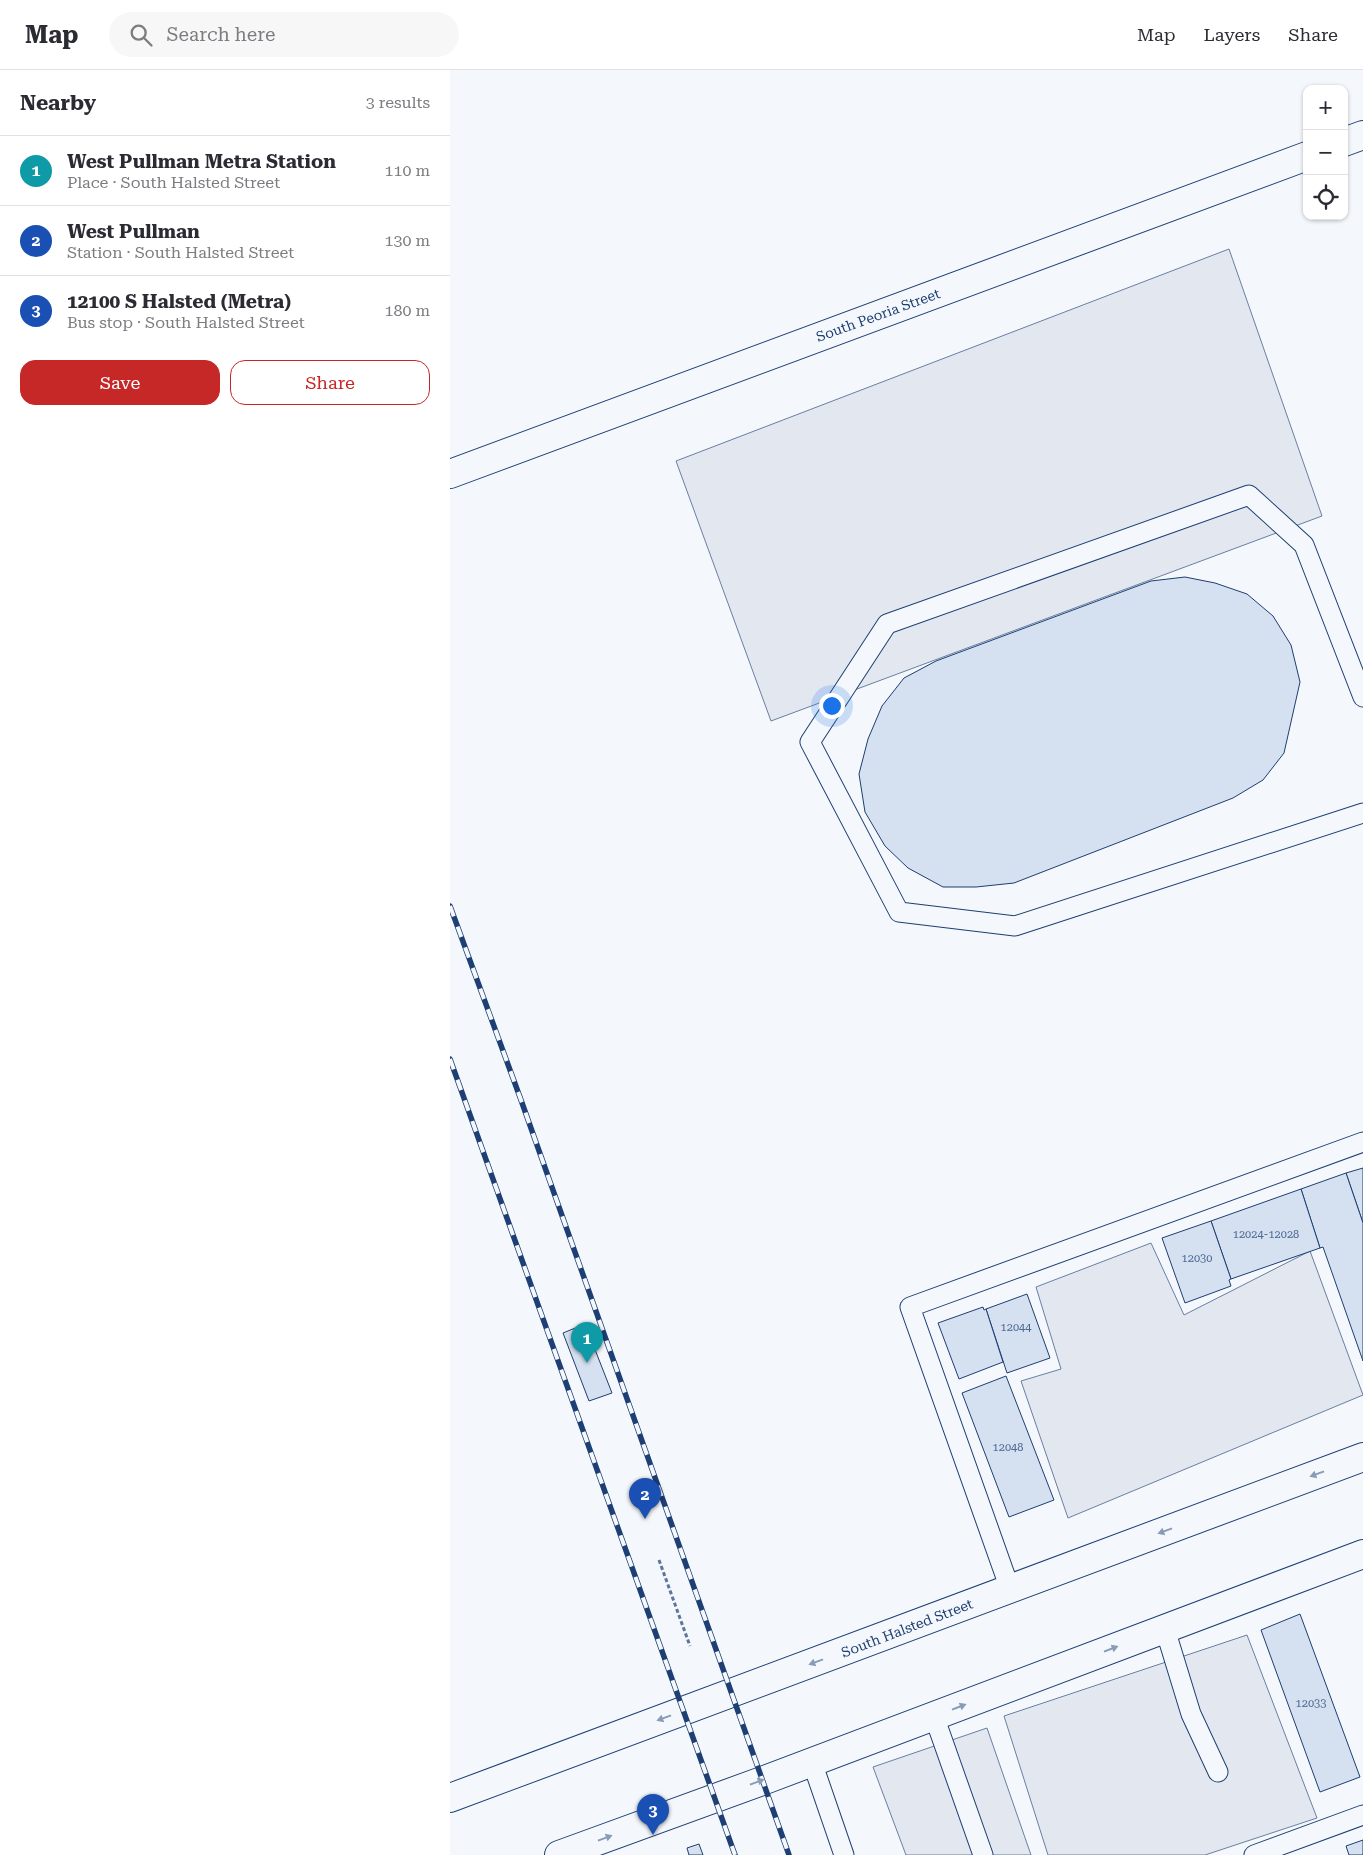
<!DOCTYPE html>
<meta charset="utf-8">
<style>
body{margin:0;font-family:"Roboto Serif",serif;background:#f7f7f7;color:#2b2b33}
.controls{position:absolute;right:15px;top:15px;display:grid;overflow:hidden;border-radius:10px;box-shadow:0 1px 4px #0004}
.controls button{width:45px;height:45px;display:grid;place-items:center;padding:0;border:0;border-bottom:1px solid #e1e1e2;background:#fff;color:#2b2b33;font:25px sans-serif}
.you{position:absolute;left:381px;top:635px;width:18px;height:18px;margin:-12px;border:4px solid #fff;border-radius:50%;background:#1a73e8;box-shadow:0 0 0 8px #1a73e833}
.badge{display:grid;place-items:center;width:32px;height:32px;border-radius:50%;background:#c62828;color:#fff;font-size:16px;font-weight:700}
.pin{position:absolute;translate:-50% -41px;filter:drop-shadow(0 1px 2px #0008)}
.pin::after{content:'';position:absolute;top:26px;width:18px;height:15px;background:inherit;clip-path:polygon(0 0,100% 0,50% 100%)}
.list{margin:0;padding:0;list-style:none}
h2{display:flex;justify-content:space-between;align-items:center;height:65px;margin:0;padding:0 20px;font-size:21px}
h2 small{font-size:16px;font-weight:400;color:#7c7c81}
.list li{display:grid;grid-template-columns:32px 1fr auto;gap:15px;align-items:center;box-sizing:border-box;height:70px;padding:0 20px;border-top:1px solid #e1e1e2}
.list b{display:block;font-size:19px;white-space:nowrap}
.list p{margin:0;font-size:16px;white-space:nowrap;color:#7c7c81}
.list em{font-size:16px;font-style:normal;color:#7c7c81}
.actions{display:flex;gap:10px;padding:15px 20px}
.actions a{flex:1;padding:11px 0;border:1px solid #c62828;border-radius:15px;text-align:center;font-size:18px;color:#c62828}
.actions .main{background:#c62828;color:#fff}
.icon{flex:none;width:28px;height:28px;fill:none;stroke:currentColor;stroke-width:2;stroke-linecap:round;stroke-linejoin:round}
.map{position:relative;flex:none;width:913px;height:1785px;overflow:hidden}
header{display:flex;align-items:center;gap:30px;box-sizing:border-box;height:70px;padding:0 25px;background:#fff;border-bottom:1px solid #e1e1e2}
header strong{font-size:24px}
nav{display:flex;gap:28px;margin-inline-start:auto;font-size:18px}
.search{width:350px;height:45px;background:#f7f7f7;display:flex;align-items:center;gap:12px;box-sizing:border-box;padding:0 18px;border-radius:28px;color:#7c7c81;font-size:19px}
main{display:flex}
aside{flex:1;background:#fff}
.map>svg:first-child{display:block}
.parking{fill:#e3e8f0;stroke:#687fa3}
.building{fill:#d5e0f0;stroke:#1d3f73}
.lines{fill:none;stroke-linecap:round;stroke-linejoin:round}
.service-casing{stroke:#1d3f73;stroke-width:21}
.minor-casing{stroke:#1d3f73;stroke-width:30}
.primary-casing{stroke:#1d3f73;stroke-width:30}
.path{stroke:#5e769c;stroke-width:3;stroke-dasharray:4 2.5;stroke-linecap:butt}
.service{stroke:#f4f7fb;stroke-width:19}
.minor{stroke:#f4f7fb;stroke-width:28}
.primary{stroke:#f4f7fb;stroke-width:28}
.rail-casing{stroke:#1d3f73;stroke-width:5.5}
.rail{stroke:#f4f7fb;stroke-width:4;stroke-dasharray:11;stroke-linecap:butt}
.oneway{fill:#889bb7}
.labels{text-anchor:middle;dominant-baseline:central;stroke-width:4;stroke-linejoin:round;paint-order:stroke}
.number-label{font-size:11px;fill:#4b6792}
.street-label{font-size:14px;fill:#1d3f73;stroke:#f4f7fb}
</style>
<header>
<strong>Map</strong>
<div class="search"><svg class="icon" aria-label="search" viewBox="0 0 24 24"><circle cx="10" cy="10" r="6"/><path d="M15 15l6 6"/></svg>Search here</div>
<nav><a>Map</a><a>Layers</a><a>Share</a></nav>
</header>
<main>
<aside>
<h2>Nearby<small>3 results</small></h2>
<ul class="list">
<li><span class="badge" style="background:#0f9aa8">1</span><div><b>West Pullman Metra Station</b><p>Place · South Halsted Street</p></div><em>110 m</em></li>
<li><span class="badge" style="background:#1a4fb4">2</span><div><b>West Pullman</b><p>Station · South Halsted Street</p></div><em>130 m</em></li>
<li><span class="badge" style="background:#1a4fb4">3</span><div><b>12100 S Halsted (Metra)</b><p>Bus stop · South Halsted Street</p></div><em>180 m</em></li>
</ul>
<div class="actions"><a class="main">Save</a><a>Share</a></div>
</aside>
<div class="map">
<svg width="913" height="1785" viewBox="0 0 913 1785">
<rect width="100%" height="100%" fill="#f4f7fb"/>
<g class="parking">
<path d="M779,179L872,446L321,651L226,391Z"/>
<path d="M701,1173L734,1245L860,1181L913,1325L618,1448L571,1311L611,1299L586,1217Z"/>
<path d="M797,1565L867,1748L755,1785H598L554,1646Z"/>
<path d="M537,1658L581,1785H456L423,1697Z"/>
</g>
<g class="building">
<path d="M735,507L765,513L797,524L823,546L841,575L850,612L834,683L813,710L783,728L564,813L526,817H493L458,798L435,776L415,742L409,704L418,669L432,636L454,608L486,591L701,511Z"/>
<path d="M913,1098V1153L896,1103Z"/>
<path d="M896,1103L913,1153V1291L873,1177L870,1178L851,1119Z"/>
<path d="M851,1119L870,1178L781,1209L761,1151Z"/>
<path d="M761,1151L781,1209L779,1210L781,1216L735,1233L712,1168Z"/>
<path d="M577,1224L600,1288L557,1303L536,1239Z"/>
<path d="M533,1237L534,1240L536,1239L553,1292L509,1309L488,1253Z"/>
<path d="M135,1254L162,1323L139,1331L113,1263Z"/>
<path d="M556,1306L604,1430L559,1447L512,1323Z"/>
<path d="M850,1544L910,1707L870,1722L811,1560Z"/>
<path d="M913,1770V1785H899L896,1776Z"/>
<path d="M249,1774L253,1785H239L237,1778Z"/>
</g>
<g class="lines">
<g class="service-casing">
<g id="service">
<path d="M913,627L854,475L799,425L437,554L360,672L449,842L565,856L913,743"/>
<path d="M560,1519L460,1237L913,1072"/>
<path d="M715,1559L741,1644L768,1702"/>
<path d="M484,1646L533,1785"/>
<path d="M362,1692L394,1785"/>
<path d="M804,1785L913,1745"/>
</g>
</g>
<g class="minor-casing">
<g id="minor">
<path d="M894,72L913,65"/>
<path d="M0,404L857,86"/>
</g>
</g>
<g class="primary-casing">
<g id="primary">
<path d="M0,1728L913,1387"/>
<path d="M109,1785L312,1711L913,1484"/>
</g>
</g>
<path class="path" d="M209,1490L240,1576"/>
<use href="#service" class="service"/>
<use href="#minor" class="minor"/>
<use href="#primary" class="primary"/>
<g class="rail-casing">
<g id="rail">
<path d="M0,836L71,1030L339,1785"/>
<path d="M0,989L285,1785"/>
</g>
</g>
<use href="#rail" class="rail"/>
</g>
<defs><path id="oneway-solid" d="M-6-.8H1V-3.2L6.5 0L1 3.2V.8H-6Z" transform="scale(1.25)"/></defs>
<g class="oneway">
<use href="#oneway-solid" transform="translate(867 1404) rotate(160)"/>
<use href="#oneway-solid" transform="translate(715 1461) rotate(160)"/>
<use href="#oneway-solid" transform="translate(661 1579) rotate(-21)"/>
<use href="#oneway-solid" transform="translate(366 1592) rotate(160)"/>
<use href="#oneway-solid" transform="translate(509 1637) rotate(-21)"/>
<use href="#oneway-solid" transform="translate(214 1648) rotate(160)"/>
<use href="#oneway-solid" transform="translate(307 1712) rotate(-20)"/>
<use href="#oneway-solid" transform="translate(155 1768) rotate(-20)"/>
</g>
<g class="labels">
<g class="number-label">
<text x="816" y="1164">12024-12028</text>
<text x="747" y="1188">12030</text>
<text x="566" y="1257">12044</text>
<text x="558" y="1377">12048</text>
<text x="861" y="1633">12033</text>
</g>
<g class="street-label">
<text transform="translate(428 245) rotate(-20)">South Peoria Street</text>
<text transform="translate(457 1558) rotate(-21)">South Halsted Street</text>
</g>
</g>
</svg>
<div class="controls">
<button>+</button>
<button>−</button>
<button><svg class="icon" aria-label="locate" viewBox="0 0 24 24"><circle cx="12" cy="12" r="6"/><path d="M12 2v4M12 18v4M2 12h4M18 12h4"/></svg></button>
</div>
<div class="you"></div>
<div class="pin badge" style="left:137px;top:1293px;background:#0f9aa8">1</div>
<div class="pin badge" style="left:195px;top:1449px;background:#1a4fb4">2</div>
<div class="pin badge" style="left:203px;top:1765px;background:#1a4fb4">3</div>
</div>
</main>
